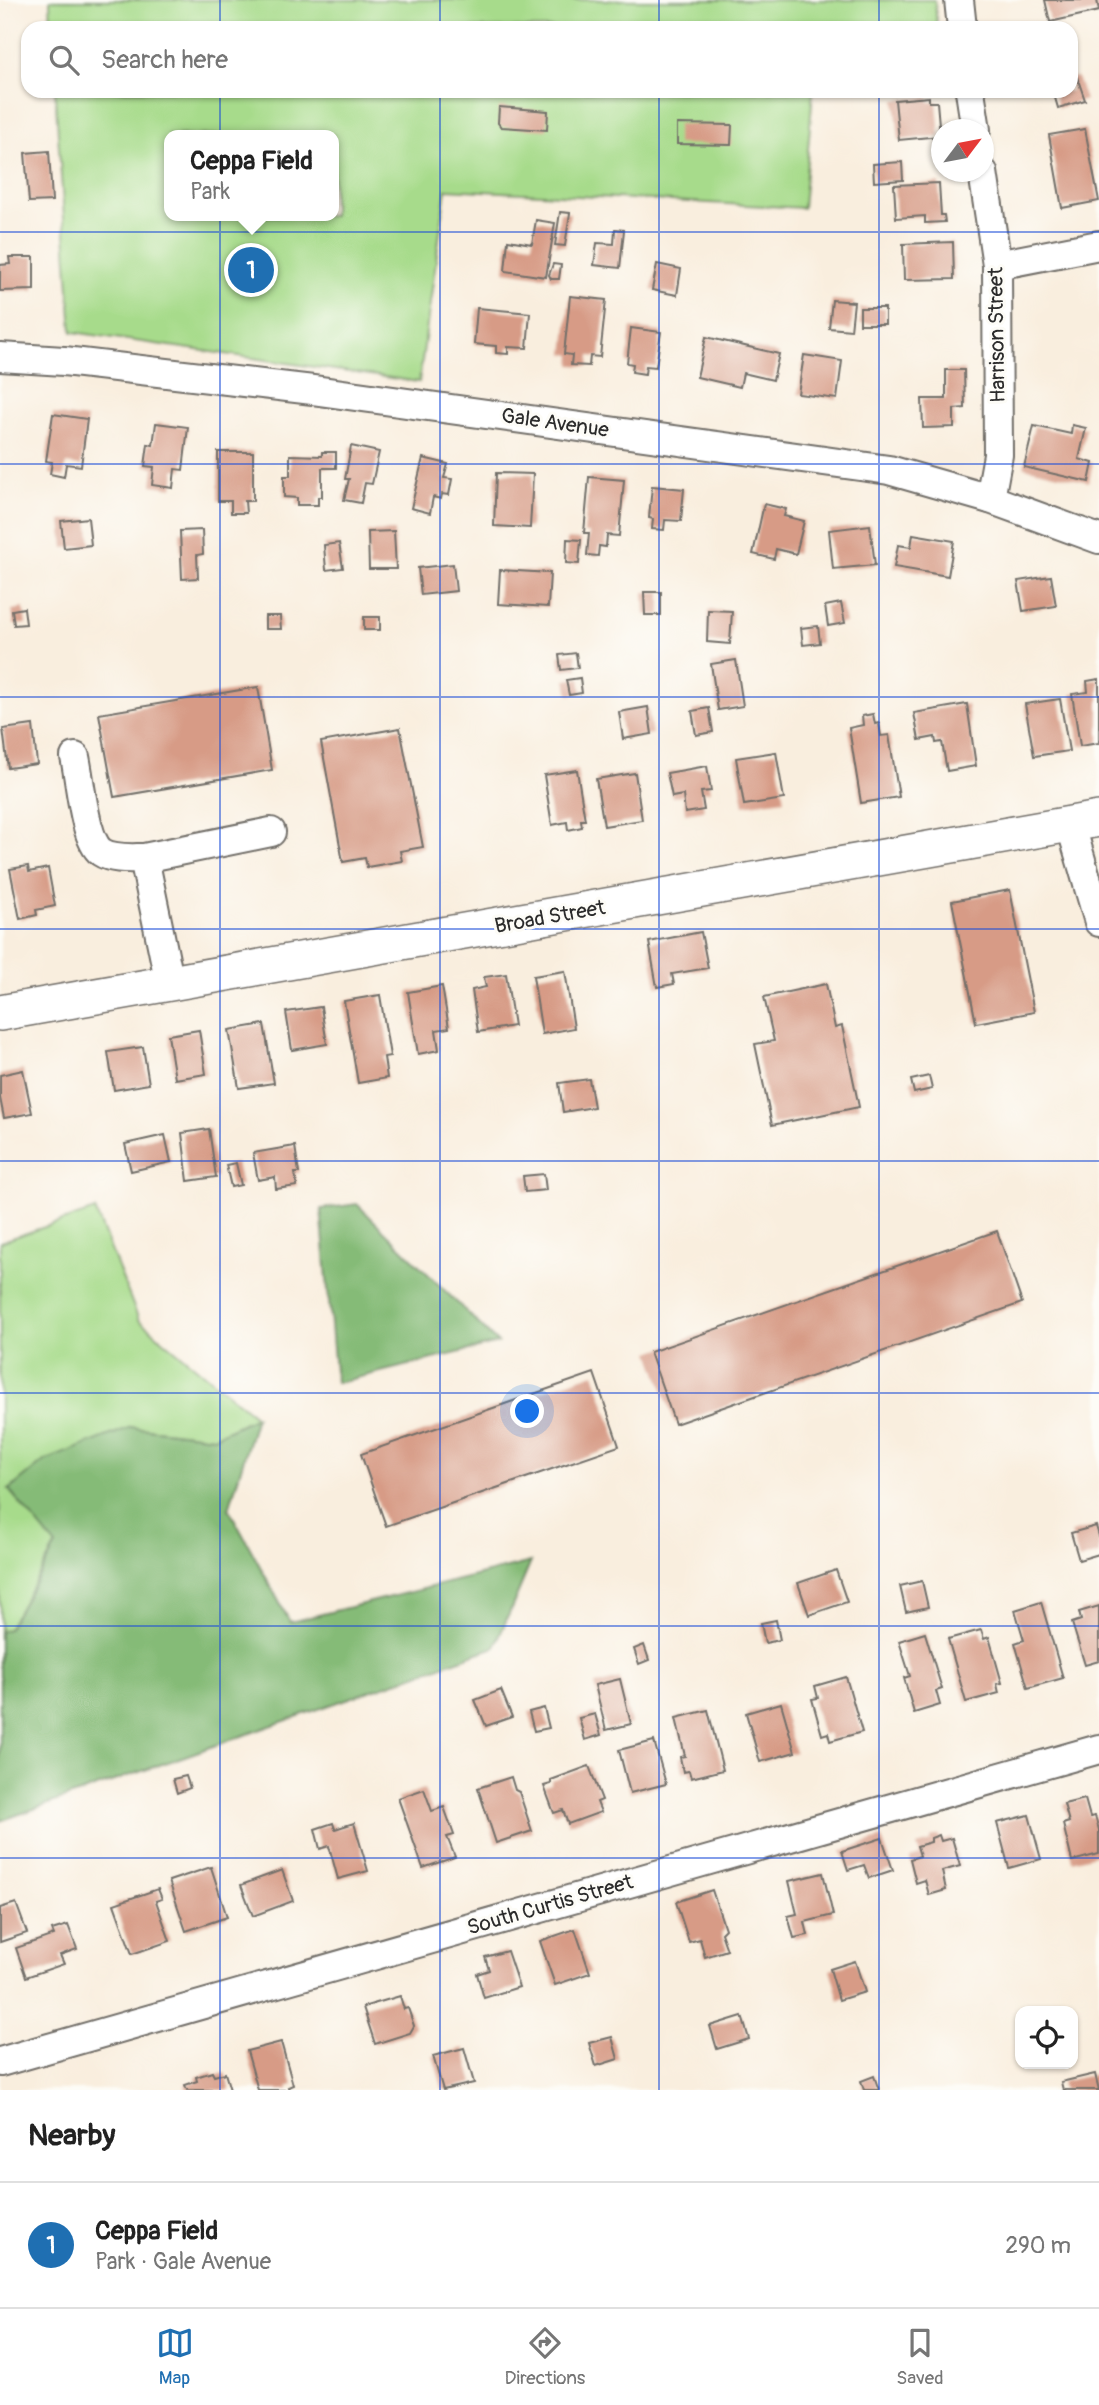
<!DOCTYPE html>
<meta charset="utf-8">
<style>
body{margin:0;font-family:Pangolin,sans-serif;background:#f2f2f2;color:#222}
.controls{position:absolute;right:21px;bottom:21px;display:grid;overflow:hidden;border-radius:14px;box-shadow:0 2px 5px #0004}
.controls button{width:63px;height:63px;display:grid;place-items:center;padding:0;border:0;border-bottom:2px solid #e0e0e0;background:#fff;color:#222;font:35px sans-serif}
.compass{position:absolute;left:931px;top:119px;width:63px;height:63px;border-radius:50%;background:#fff;box-shadow:0 2px 5px #0004;rotate:58deg}
.you{position:absolute;left:528px;top:1412px;width:24px;height:24px;margin:-18px;border:5px solid #fff;border-radius:50%;background:#1a73e8;box-shadow:0 0 0 10px #1a73e833}
.badge{display:grid;place-items:center;width:46px;height:46px;border-radius:50%;background:#1f6fb2;color:#fff;font-size:23px;font-weight:700}
.pin{position:absolute;translate:-50% -50%;border:4px solid #fff;box-shadow:0 2px 7px #0006}
.popup{position:absolute;left:164px;top:130px;width:175px;height:91px;box-sizing:border-box;display:grid;place-content:center;border-radius:14px;background:#fff;filter:drop-shadow(0 2px 5px #0005);font-size:23px;white-space:nowrap;color:#767676}
.popup b{font-size:26px;color:#222}
.popup::after{content:'';position:absolute;left:50%;top:100%;margin-left:-14px;border:14px solid transparent;border-top-color:#fff}
.list{margin:0;padding:0;list-style:none}
h2{display:flex;justify-content:space-between;align-items:center;height:91px;margin:0;padding:0 28px;font-size:30px}
h2 small{font-size:23px;font-weight:400;color:#767676}
.list li{display:grid;grid-template-columns:46px 1fr auto;gap:21px;align-items:center;box-sizing:border-box;height:126px;padding:0 28px;border-top:2px solid #e0e0e0}
.list b{display:block;font-size:26px;white-space:nowrap}
.list p{margin:0;font-size:23px;white-space:nowrap;color:#767676}
.list em{font-size:23px;font-style:normal;color:#767676}
.icon{flex:none;width:38px;height:38px;fill:none;stroke:currentColor;stroke-width:2;stroke-linecap:round;stroke-linejoin:round}
.map{position:relative;flex:none;width:1099px;height:2090px;overflow:hidden}
.search{position:absolute;background:#fff;box-shadow:0 2px 5px #0004;left:21px;right:21px;top:21px;height:77px;display:flex;align-items:center;gap:18px;box-sizing:border-box;padding:0 24px;border-radius:21px;color:#767676;font-size:26px}
.sheet{height:217px;background:#fff}
nav{display:flex;justify-content:space-around;align-items:center;box-sizing:border-box;height:98px;border-top:2px solid #e0e0e0;background:#fff;font-size:19px;color:#767676}
nav a{display:grid;justify-items:center;gap:4px}
nav .on{color:#1f6fb2}
.map>svg:first-child{display:block}
.green{fill:#a7db8b;stroke:#69835b;stroke-width:2;fill-rule:evenodd}
.forest{fill:#85bb77;stroke:#587351;stroke-width:2}
.building{fill:#d79b86}
.lines{fill:none;stroke-linecap:round;stroke-linejoin:round}
.minor-casing{stroke:#736f6a;stroke-width:32}
.major-casing{stroke:#736f6a;stroke-width:38}
.minor{stroke:#fff;stroke-width:28}
.major{stroke:#fff;stroke-width:35}
.grid{fill:none;stroke:#1d4ed8;stroke-width:2;stroke-opacity:0.55}
.labels{text-anchor:middle;dominant-baseline:central;stroke-width:6;stroke-linejoin:round;paint-order:stroke}
.street-label{font-size:21px;fill:#2b2b2b;stroke:#fdfcf7}
</style>
<div class="map">
<svg width="1099" height="2090" viewBox="0 0 1099 2090">
<rect width="100%" height="100%" fill="#fdfcf7"/>
<filter id="ink" filterUnits="userSpaceOnUse"><feTurbulence type="fractalNoise" baseFrequency=".0143" numOctaves="2"/><feDisplacementMap in="SourceGraphic" scale="14" xChannelSelector="R" yChannelSelector="G"/><feConvolveMatrix kernelMatrix="1 2 1 2 8 2 1 2 1" color-interpolation-filters="sRGB"/></filter>
<filter id="wash" filterUnits="userSpaceOnUse"><feTurbulence type="fractalNoise" baseFrequency=".00686" numOctaves="4" result="noise"/><feDisplacementMap in="SourceGraphic" scale="28" xChannelSelector="R" yChannelSelector="G"/><feGaussianBlur stdDeviation="1.57" result="paint"/><feColorMatrix in="noise" values="0 0 0 0 0 0 0 0 0 0 0 0 0 0 0 0 0 1.4 0 .05"/><feComposite in="paint" operator="in"/></filter>
<g filter="url(#wash)">
<rect width="100%" height="100%" fill="#f9eede"/>
<g class="green">
<path d="M50,0H935L937,28H51Z"/>
<path d="M55,91H813L803,208L446,189L419,382L72,332ZM169,135H333V216H169Z"/>
<path d="M95,1210L139,1320L256,1417L214,1437L131,1427L9,1490L56,1545L8,1629L0,1632V1242Z"/>
</g>
<g class="forest">
<path d="M357,1204L498,1343L336,1383L321,1209Z"/>
<path d="M256,1417L229,1509L290,1622L531,1562L495,1647L0,1821V1632L8,1629L56,1546L9,1490L44,1461L131,1427L214,1437Z"/>
</g>
<g id="blocks">
<g class="building">
<path d="M1045,0H1097L1099,11L1050,22Z"/>
<path d="M1077,77L1085,100L1058,108L1053,91H1071V78Z"/>
<path d="M929,97V102H937L940,136L899,140L895,100Z"/>
<path d="M499,107L548,111L547,130L501,127L498,123Z"/>
<path d="M677,124L732,125L731,145L677,144Z"/>
<path d="M1085,129L1099,201L1062,208L1049,135Z"/>
<path d="M49,151L52,201L29,202L25,153Z"/>
<path d="M902,162L903,180L874,182L873,164Z"/>
<path d="M939,183L941,215H944L945,222L925,223V216L896,218L894,185Z"/>
<path d="M560,212L570,213L565,246L555,245Z"/>
<path d="M536,220L555,223L546,277L505,271L508,240L532,244Z"/>
<path d="M615,229L624,230L620,268L594,265L597,243L614,244Z"/>
<path d="M953,242L954,279L904,280L903,244Z"/>
<path d="M9,257H34V290L0,291V265L10,264Z"/>
<path d="M553,264L561,265L559,279H551L549,275Z"/>
<path d="M657,264L681,269L677,295L652,290Z"/>
<path d="M570,296L606,300L600,357L590,356L589,366L571,365L572,355L564,354Z"/>
<path d="M832,300L854,302L851,330L829,328Z"/>
<path d="M477,308L530,313L527,348L508,347V354L496,353V346L474,344Z"/>
<rect x="860" y="308" width="25" height="16"/>
<path d="M631,328L661,332L656,367L646,366L645,374L632,372L633,364L627,363Z"/>
<path d="M706,337L779,354L773,380L743,373L740,387L697,377Z"/>
<path d="M804,355L842,361L837,399L798,394Z"/>
<path d="M946,370H964L965,408L954,409V427L923,428L922,399H946Z"/>
<path d="M53,414L87,419L81,466L66,464L64,477L50,474L52,462L46,461Z"/>
<path d="M156,423L188,427L183,470L175,469L173,488L152,485L154,467L145,466L148,444L153,445Z"/>
<path d="M1072,425L1086,428L1079,459L1093,463L1089,482L1024,467L1034,426L1071,434Z"/>
<path d="M351,446L379,452L372,484L365,483L361,503L344,500L349,479H345Z"/>
<path d="M218,452H253V501H245L246,513H231V501H218Z"/>
<path d="M322,452H336V468H322V497H318V505H297V498L284,497V476H290V455L322,456Z"/>
<path d="M423,458L448,464L444,478L452,479L449,495L442,494L441,499L433,497L430,513L411,508Z"/>
<path d="M496,473L533,474L530,528L494,526Z"/>
<path d="M589,477L624,480L619,536L607,535L606,547L599,546L598,556L587,555L589,533H584Z"/>
<path d="M652,486L684,489L681,521L665,520L664,530L652,529L653,519L649,518Z"/>
<path d="M764,504L786,509L784,516L804,521L796,554L776,549L774,559L753,554Z"/>
<path d="M88,518L91,545L64,548L61,521Z"/>
<path d="M870,525L875,565L833,569L829,530Z"/>
<path d="M202,530L203,554L197,555L198,578L182,579L180,531Z"/>
<path d="M394,531L396,569H369L368,532Z"/>
<path d="M913,534L954,541L948,576L894,567L898,545L911,547Z"/>
<path d="M567,539L581,540L579,564L566,563Z"/>
<path d="M339,543L343,568L326,570L324,545Z"/>
<path d="M453,564L456,591L421,595L418,568Z"/>
<path d="M500,570L550,573L548,607L498,604Z"/>
<path d="M1051,576L1056,606L1023,611L1018,581Z"/>
<path d="M644,592H661V615H645Z"/>
<path d="M841,603L845,623L828,626L825,606Z"/>
<path d="M24,608L26,624L14,625L12,610Z"/>
<path d="M708,610L732,611L730,644L707,642Z"/>
<path d="M265,616H280L281,629H265Z"/>
<rect x="364" y="617" width="16" height="13"/>
<path d="M818,626L820,643L803,645L801,628Z"/>
<path d="M576,653L578,668L561,670L559,655Z"/>
<path d="M736,660L743,706L718,710L711,664Z"/>
<path d="M580,678L582,693L569,695L566,680Z"/>
<path d="M1099,679V743L1080,746L1072,694L1088,692L1087,681Z"/>
<path d="M258,687L272,770L114,797L99,714Z"/>
<path d="M1060,699L1069,751L1034,756L1025,704Z"/>
<path d="M967,704L976,766L947,771L942,742L936,743L935,737L919,740L914,713Z"/>
<path d="M648,707L652,734L623,739L619,712Z"/>
<path d="M709,708L713,732L696,735L692,711Z"/>
<path d="M873,714L875,724L879,723L881,736L889,735L899,797L861,803L849,728L863,725L862,716Z"/>
<path d="M33,725L37,764L8,768L3,729Z"/>
<path d="M400,728L423,847L400,851L402,861L367,867L365,858L343,862L321,742Z"/>
<path d="M776,752L784,799L744,805L736,758Z"/>
<path d="M707,766L711,791L701,792L704,810L685,813L683,795L672,797L667,773Z"/>
<path d="M577,770L585,820H581L582,827L568,830L567,822L552,825L544,775Z"/>
<path d="M635,773L642,820L604,826L596,779Z"/>
<path d="M28,866L29,872L48,868L55,906L36,910L37,915L20,919L10,869Z"/>
<path d="M1010,890L1034,1012L976,1023L952,901Z"/>
<path d="M701,932L708,968L672,974L674,984L657,987L649,942Z"/>
<path d="M565,971L574,1028L542,1034L533,976Z"/>
<path d="M506,974L514,1026L478,1032L472,990L486,987L484,977Z"/>
<path d="M826,984L835,1028L842,1026L859,1107L772,1125L755,1044L774,1041L764,997Z"/>
<path d="M442,986L449,1028L436,1030L439,1050L418,1054L408,992Z"/>
<path d="M380,995L390,1056L384,1057L387,1078L358,1083L344,1001Z"/>
<path d="M321,1007L327,1044L292,1050L286,1012Z"/>
<path d="M264,1024L274,1083L239,1088L229,1030Z"/>
<path d="M199,1030L206,1074L175,1079L168,1035Z"/>
<path d="M143,1047L149,1084L114,1090L108,1052Z"/>
<path d="M23,1070L32,1113L4,1118L0,1098V1075Z"/>
<path d="M929,1076L932,1089L914,1093L911,1080Z"/>
<path d="M589,1079L594,1107L563,1112L559,1083Z"/>
<path d="M209,1129L216,1177L188,1181L182,1133Z"/>
<path d="M165,1135L171,1162L131,1171L125,1144Z"/>
<path d="M295,1146L299,1173H295L297,1186L276,1189L275,1177L258,1180L253,1153Z"/>
<path d="M236,1163L241,1185L231,1187L226,1165Z"/>
<path d="M544,1174L546,1190L525,1192L523,1176Z"/>
<path d="M997,1231L1022,1303L675,1424L650,1352Z"/>
<path d="M594,1373L619,1446L386,1526L361,1454Z"/>
<path d="M1096,1526L1099,1536V1554L1079,1560L1071,1533Z"/>
<path d="M836,1570L847,1602L809,1615L798,1583Z"/>
<path d="M922,1581L928,1607L906,1612L900,1586Z"/>
<path d="M1041,1602L1063,1678L1028,1688L1015,1643L1024,1640L1015,1610Z"/>
<path d="M1099,1606V1661L1085,1665L1072,1623L1081,1620L1079,1612Z"/>
<path d="M776,1620L780,1640L765,1643L761,1623Z"/>
<path d="M981,1630L984,1639L989,1637L1002,1683L997,1684L999,1693L966,1702L948,1639Z"/>
<path d="M925,1633L942,1689L936,1691L940,1705L914,1713L904,1678L910,1676L899,1641Z"/>
<path d="M644,1645L649,1660L639,1664L634,1649Z"/>
<path d="M846,1677L862,1732L830,1741L828,1733L822,1735L812,1699L818,1698L815,1686Z"/>
<path d="M620,1679L631,1724L606,1730L595,1685Z"/>
<path d="M501,1690L512,1717L486,1726L475,1700Z"/>
<path d="M781,1703L795,1752L760,1762L746,1713Z"/>
<path d="M544,1708L549,1728L534,1731L529,1712Z"/>
<path d="M708,1710L723,1770L691,1778L689,1771L683,1772L680,1757L685,1756L676,1718Z"/>
<path d="M595,1714L601,1735L585,1740L579,1718Z"/>
<path d="M654,1741L666,1784L630,1793L619,1750Z"/>
<path d="M589,1766L602,1800L597,1802L601,1812L568,1824L563,1810L554,1813L544,1786L551,1784V1780Z"/>
<path d="M186,1776L190,1788L177,1793L173,1779Z"/>
<path d="M511,1777L515,1790L519,1792L532,1831L496,1843L478,1788Z"/>
<path d="M424,1789L432,1811L444,1807L454,1835L447,1837L455,1857L423,1868L398,1798Z"/>
<path d="M1085,1799L1090,1817L1095,1816L1099,1830V1854L1072,1861L1063,1824L1069,1822L1064,1804Z"/>
<path d="M1029,1815L1041,1859L1009,1868L997,1823Z"/>
<path d="M333,1823L335,1829L354,1823L368,1871L338,1879L329,1846L320,1849L315,1829Z"/>
<path d="M939,1835L941,1841L952,1838L960,1866L942,1871L946,1890L929,1895L925,1880L916,1883L910,1859L920,1856L917,1846L931,1842V1838Z"/>
<path d="M882,1838L893,1870L869,1878L864,1865L848,1870L842,1851Z"/>
<path d="M211,1867L227,1917L186,1931L169,1881Z"/>
<path d="M282,1870L293,1901L253,1916L241,1885Z"/>
<path d="M823,1873L833,1915L805,1922L808,1935L794,1938L788,1916L797,1914L789,1881Z"/>
<path d="M158,1889L162,1899L156,1901L170,1941L132,1954L114,1904Z"/>
<path d="M712,1890L725,1929L721,1933L727,1950L705,1957L700,1939L689,1942L676,1902Z"/>
<path d="M16,1903L27,1933L0,1942V1908Z"/>
<path d="M68,1925L77,1949L60,1955L64,1964L26,1977L16,1948L54,1935L52,1930Z"/>
<path d="M575,1929L590,1973L555,1985L540,1941Z"/>
<path d="M507,1951L519,1987L484,1998L477,1974L489,1970L485,1957Z"/>
<path d="M855,1961L865,1992L839,2000L830,1969Z"/>
<path d="M400,1996L404,2009L408,2008L414,2026L410,2033L375,2044L363,2007Z"/>
<path d="M742,2016L749,2039L717,2049L710,2026Z"/>
<path d="M612,2037L618,2059L596,2066L589,2043Z"/>
<path d="M281,2042L293,2085L288,2087L289,2090H258L247,2051Z"/>
<path d="M464,2048L474,2083L443,2090L433,2056Z"/>
<path d="M212,2072L214,2076L225,2073L230,2090H187L185,2085L197,2081L196,2077Z"/>
<path d="M1095,2074L1099,2090H1063L1061,2082Z"/>
<path d="M874,2076L879,2090H864L861,2081Z"/>
</g>
</g>
</g>
<g filter="url(#ink)">
<use href="#blocks" fill-opacity="0" stroke="#736f6a" stroke-width="2"/>
<g class="lines">
<g class="minor-casing">
<g id="minor">
<path d="M959,0L962,28"/>
<path d="M970,91L976,130"/>
<path d="M983,172L997,265L998,455L990,499"/>
<path d="M997,265L1099,245"/>
<path d="M0,357L64,361L313,390L889,470L990,499L1099,539"/>
<path d="M75,757C80,778 84,839 101,852C113,860 131,858 144,858"/>
<path d="M1071,826L1099,922"/>
<path d="M170,984L144,858L271,832"/>
<path d="M0,2062L1099,1749"/>
</g>
</g>
<g class="major-casing">
<path id="major" d="M0,1013L1099,819"/>
</g>
<use href="#minor" class="minor"/>
<use href="#major" class="major"/>
</g>
</g>
<path class="grid" d="M220,0V28M440,0V28M659,0V28M879,0V28M220,91V2090M440,91V2090M659,91V2090M879,91V2090M0,232H1099M0,464H1099M0,697H1099M0,929H1099M0,1161H1099M0,1393H1099M0,1626H1099M0,1858H1099"/>
<g class="labels">
<g class="street-label">
<text transform="translate(997 335) rotate(-91)">Harrison Street</text>
<text transform="translate(555 423) rotate(8)">Gale Avenue</text>
<text transform="translate(550 917) rotate(-10)">Broad Street</text>
<text transform="translate(550 1905) rotate(-16)">South Curtis Street</text>
</g>
</g>
</svg>
<div class="controls">
<button><svg class="icon" aria-label="locate" viewBox="0 0 24 24"><circle cx="12" cy="12" r="6"/><path d="M12 2v4M12 18v4M2 12h4M18 12h4"/></svg></button>
</div>
<svg class="compass" viewBox="-18 -18 36 36"><path d="M0-13l5 13h-10z" fill="#e53935"/><path d="M0 13l5-13h-10z" fill="#767676"/></svg>
<div class="you"></div>
<div class="pin badge" style="left:251px;top:270px">1</div>
<div class="popup"><b>Ceppa Field</b>Park</div>
<div class="search"><svg class="icon" aria-label="search" viewBox="0 0 24 24"><circle cx="10" cy="10" r="6"/><path d="M15 15l6 6"/></svg>Search here</div>
</div>
<section class="sheet">
<h2>Nearby<small></small></h2>
<ul class="list">
<li><span class="badge">1</span><div><b>Ceppa Field</b><p>Park · Gale Avenue</p></div><em>290 m</em></li>
</ul>
</section>
<nav>
<a class="on"><svg class="icon" aria-label="map" viewBox="0 0 24 24"><path d="M3 6l6-2 6 2 6-2v14l-6 2-6-2-6 2zM9 4v14M15 6v14"/></svg>Map</a>
<a><svg class="icon" aria-label="directions" viewBox="0 0 24 24"><path d="M12 3l9 9-9 9-9-9zM9 14v-3h6M13 9l2 2-2 2"/></svg>Directions</a>
<a><svg class="icon" aria-label="saved" viewBox="0 0 24 24"><path d="M7 4h10v16l-5-4-5 4z"/></svg>Saved</a>
</nav>
